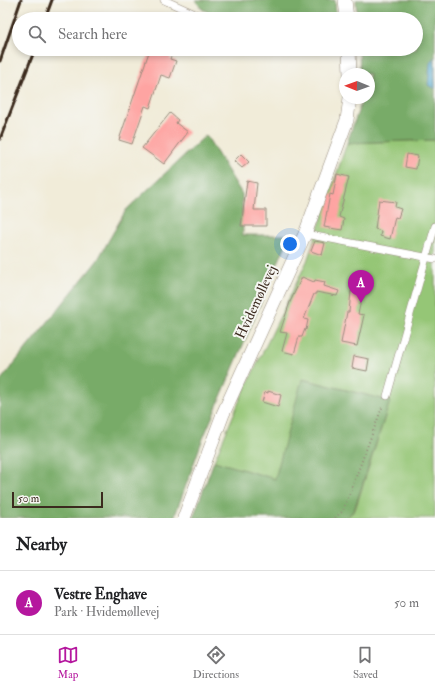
<!DOCTYPE html>
<meta charset="utf-8">
<style>
body{margin:0;font-family:"IM FELL Double Pica",serif;background:#f6f6f6;color:#202124}
.compass{position:absolute;left:339px;top:68px;width:36px;height:36px;border-radius:50%;background:#fff;box-shadow:0 2px 6px #0003;rotate:271deg}
.scale{position:absolute;left:12px;bottom:10px;width:91px;box-sizing:border-box;padding-left:4px;border:2px solid #3b2a1e;border-top:0;font-size:11px;line-height:14px;white-space:nowrap;color:#3b2a1e;-webkit-text-stroke:3px #f6f6f2;paint-order:stroke}
.you{position:absolute;left:290px;top:244px;width:14px;height:14px;margin:-10px;border:3px solid #fff;border-radius:50%;background:#1a73e8;box-shadow:0 0 0 6px #1a73e833}
.badge{display:grid;place-items:center;width:26px;height:26px;border-radius:50%;background:#b5179e;color:#fff;font-size:13px;font-weight:700}
.pin{position:absolute;translate:-50% -33px;filter:drop-shadow(0 1px 2px #0008)}
.pin::after{content:'';position:absolute;top:21px;width:14px;height:12px;background:inherit;clip-path:polygon(0 0,100% 0,50% 100%)}
.list{margin:0;padding:0;list-style:none}
h2{display:flex;justify-content:space-between;align-items:center;height:52px;margin:0;padding:0 16px;font-size:17px}
h2 small{font-size:13px;font-weight:400;color:#757577}
.list li{display:grid;grid-template-columns:26px 1fr auto;gap:12px;align-items:center;box-sizing:border-box;height:64px;padding:0 16px;border-top:1px solid #e0e0e0}
.list b{display:block;font-size:15px;white-space:nowrap}
.list p{margin:0;font-size:13px;white-space:nowrap;color:#757577}
.list em{font-size:13px;font-style:normal;color:#757577}
.icon{flex:none;width:22px;height:22px;fill:none;stroke:currentColor;stroke-width:2;stroke-linecap:round;stroke-linejoin:round}
.map{position:relative;flex:none;width:435px;height:518px;overflow:hidden}
.search{position:absolute;background:#fff;box-shadow:0 2px 6px #0003;left:12px;right:12px;top:12px;height:44px;display:flex;align-items:center;gap:10px;box-sizing:border-box;padding:0 14px;border-radius:22px;color:#757577;font-size:15px}
.sheet{height:116px;background:#fff}
nav{display:flex;justify-content:space-around;align-items:center;box-sizing:border-box;height:56px;border-top:1px solid #e0e0e0;background:#fff;font-size:11px;color:#757577}
nav a{display:grid;justify-items:center;gap:2px}
nav .on{color:#b5179e}
.map>svg:first-child{display:block}
.green{fill:#95c676;stroke:#68784a}
.forest{fill:#78ab67;stroke:#5a6a42}
.water{fill:#55abd1;stroke:#486a78}
.building{fill:#fea4a2}
.lines{fill:none;stroke-linecap:round;stroke-linejoin:round}
.service-casing{stroke:#968b7c;stroke-width:8}
.minor-casing{stroke:#968b7c;stroke-width:14}
.path{stroke:#968b7c;stroke-width:2;stroke-dasharray:1 3;stroke-linecap:butt}
.service{stroke:#fff;stroke-width:7}
.minor{stroke:#fff;stroke-width:13}
.rail{stroke:#3b2a1e;stroke-width:3}
.labels{text-anchor:middle;dominant-baseline:central;stroke-width:4;stroke-linejoin:round;paint-order:stroke}
.street-label{font-size:14px;fill:#3b2a1e;stroke:#f6f6f2}
</style>
<div class="map">
<svg width="435" height="518" viewBox="0 0 435 518">
<rect width="100%" height="100%" fill="#f6f6f2"/>
<filter id="ink" filterUnits="userSpaceOnUse"><feTurbulence type="fractalNoise" baseFrequency=".025" numOctaves="2"/><feDisplacementMap in="SourceGraphic" scale="8" xChannelSelector="R" yChannelSelector="G"/><feConvolveMatrix kernelMatrix="1 2 1 2 8 2 1 2 1" color-interpolation-filters="sRGB"/></filter>
<filter id="wash" filterUnits="userSpaceOnUse"><feTurbulence type="fractalNoise" baseFrequency=".012" numOctaves="4" result="noise"/><feDisplacementMap in="SourceGraphic" scale="16" xChannelSelector="R" yChannelSelector="G"/><feGaussianBlur stdDeviation="0.9" result="paint"/><feColorMatrix in="noise" values="0 0 0 0 0 0 0 0 0 0 0 0 0 0 0 0 0 1.4 0 .05"/><feComposite in="paint" operator="in"/></filter>
<g filter="url(#wash)">
<rect width="100%" height="100%" fill="#f1ecd9"/>
<path class="green" d="M435,140V518H346L355,510L390,401L303,379L275,479L214,461L241,397L307,261L347,143Z"/>
<g class="forest">
<path d="M195,0H335L336,15L334,19H221L202,9Z"/>
<path d="M356,0H435V140L347,143L361,103V98H369V74H360L359,49H416V19H357Z"/>
<path d="M206,135L242,194L243,235H290L202,441L174,518H0V381L97,261L126,210Z"/>
<path d="M302,379L390,401L354,510L346,518H193L214,461L275,479Z"/>
</g>
<path class="water" d="M434,57L435,88H433L428,85L430,63Z"/>
<g id="blocks">
<g class="building">
<path d="M150,49H174L170,59L176,61L170,78L161,75L150,108L145,106L132,144L119,140Z"/>
<path d="M170,113L178,120L176,123L188,132L164,164L142,148Z"/>
<path d="M241,154L249,162L242,168L234,161Z"/>
<path d="M407,154L418,156L416,169L405,167Z"/>
<path d="M337,174L349,177L339,217L344,219L342,230L324,227L330,194L333,195Z"/>
<path d="M247,181L257,183L254,210H266V226H241Z"/>
<path d="M379,200L396,202L395,207L401,209L398,218L395,217L390,239L380,236L381,231L375,229Z"/>
<path d="M315,241L325,243L322,255L311,251Z"/>
<path d="M302,277L314,282L315,280L325,282L324,286L339,291L337,296L316,292V294H314L304,319L308,320L306,330L305,329L302,337H299L294,354L282,351L287,333L280,332L290,302Z"/>
<path d="M351,291L363,292L358,314L364,315L357,346L341,343L347,312H349Z"/>
<path d="M354,356L369,359L367,371L352,368Z"/>
<path d="M268,391L281,395L278,407L262,402L265,392L268,393Z"/>
</g>
</g>
</g>
<g filter="url(#ink)">
<use href="#blocks" fill-opacity="0" stroke="#968b7c" stroke-width="1"/>
<g class="lines">
<g class="service-casing">
<g id="service">
<path d="M164,0L206,19"/>
<path d="M305,234L435,259"/>
<path d="M387,396L435,226"/>
</g>
</g>
<g class="minor-casing">
<g id="minor">
<path d="M345,0L347,19"/>
<path d="M349,49L350,74"/>
<path d="M184,518L223,414L305,234L347,120L350,98"/>
</g>
</g>
<path class="path" d="M335,518L343,511L383,405"/>
<use href="#service" class="service"/>
<use href="#minor" class="minor"/>
<g class="rail">
<path d="M45,19L52,0"/>
<path d="M0,61L21,0"/>
<path d="M0,139L35,49"/>
</g>
</g>
</g>
<g class="labels">
<g class="street-label">
<text transform="translate(256 302) rotate(-65)">Hvidemøllevej</text>
</g>
</g>
</svg>
<svg class="compass" viewBox="-18 -18 36 36"><path d="M0-13l5 13h-10z" fill="#e53935"/><path d="M0 13l5-13h-10z" fill="#757577"/></svg>
<div class="scale">50 m</div>
<div class="you"></div>
<div class="pin badge" style="left:361px;top:303px">A</div>
<div class="search"><svg class="icon" aria-label="search" viewBox="0 0 24 24"><circle cx="10" cy="10" r="6"/><path d="M15 15l6 6"/></svg>Search here</div>
</div>
<section class="sheet">
<h2>Nearby<small></small></h2>
<ul class="list">
<li><span class="badge">A</span><div><b>Vestre Enghave</b><p>Park · Hvidemøllevej</p></div><em>50 m</em></li>
</ul>
</section>
<nav>
<a class="on"><svg class="icon" aria-label="map" viewBox="0 0 24 24"><path d="M3 6l6-2 6 2 6-2v14l-6 2-6-2-6 2zM9 4v14M15 6v14"/></svg>Map</a>
<a><svg class="icon" aria-label="directions" viewBox="0 0 24 24"><path d="M12 3l9 9-9 9-9-9zM9 14v-3h6M13 9l2 2-2 2"/></svg>Directions</a>
<a><svg class="icon" aria-label="saved" viewBox="0 0 24 24"><path d="M7 4h10v16l-5-4-5 4z"/></svg>Saved</a>
</nav>
